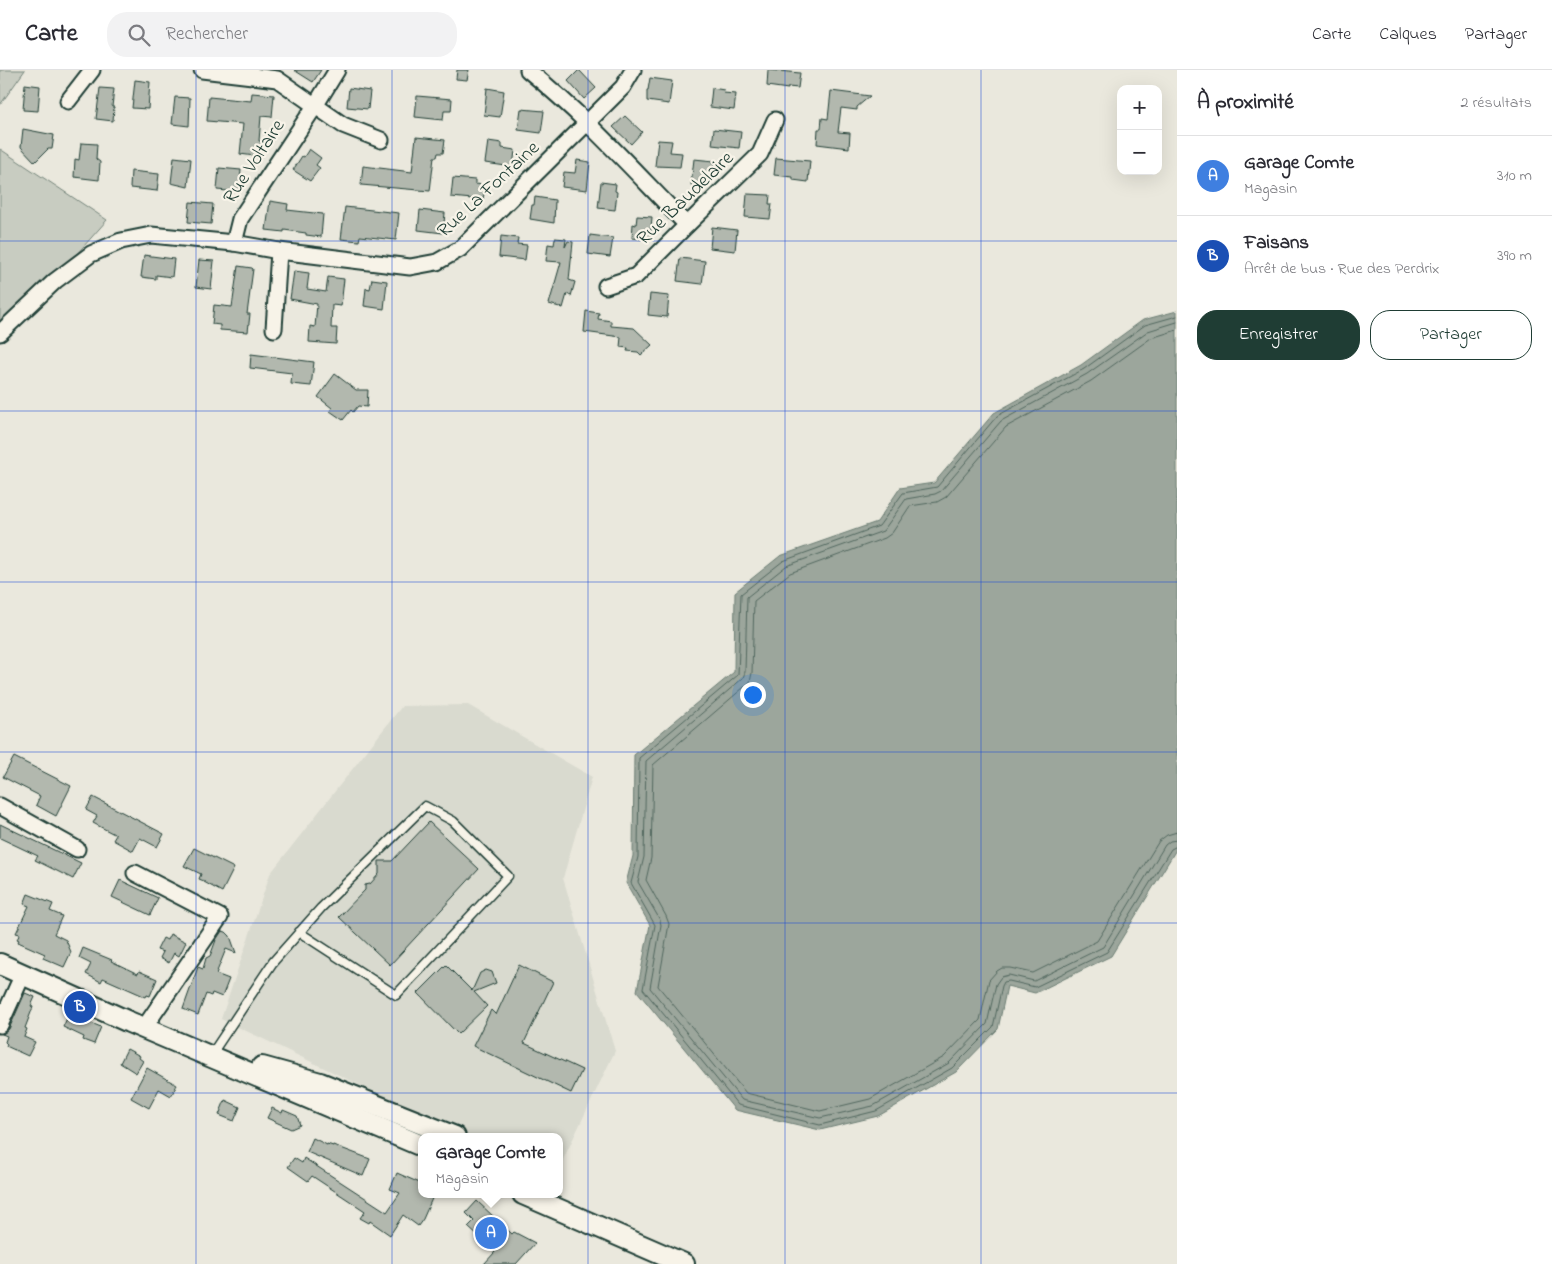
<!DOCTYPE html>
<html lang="fr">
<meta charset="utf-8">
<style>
body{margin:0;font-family:"Indie Flower",sans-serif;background:#f2f2f3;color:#2b2b33}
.controls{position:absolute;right:15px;top:15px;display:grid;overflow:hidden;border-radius:10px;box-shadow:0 5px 20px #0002}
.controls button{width:45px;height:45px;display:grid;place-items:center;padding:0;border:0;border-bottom:1px solid #e1e1e2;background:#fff;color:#2b2b33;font:25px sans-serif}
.you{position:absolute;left:752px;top:624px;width:18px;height:18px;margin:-12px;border:4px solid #fff;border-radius:50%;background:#1a73e8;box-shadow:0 0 0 8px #1a73e833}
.badge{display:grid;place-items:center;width:32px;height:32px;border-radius:50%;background:#1f3d34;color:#fff;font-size:16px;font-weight:700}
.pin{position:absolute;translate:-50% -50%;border:2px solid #fff;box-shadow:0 1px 5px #0006}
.popup{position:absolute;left:418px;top:1063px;width:145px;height:65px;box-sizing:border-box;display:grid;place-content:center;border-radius:10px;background:#fff;filter:drop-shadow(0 1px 4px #0005);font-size:16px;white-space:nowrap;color:#7c7c81}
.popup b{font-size:19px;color:#2b2b33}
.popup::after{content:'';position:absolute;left:50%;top:100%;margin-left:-10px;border:10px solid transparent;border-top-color:#fff}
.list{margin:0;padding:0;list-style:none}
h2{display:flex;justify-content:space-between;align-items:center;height:65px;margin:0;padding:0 20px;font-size:21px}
h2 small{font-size:16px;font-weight:400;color:#7c7c81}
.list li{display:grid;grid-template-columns:32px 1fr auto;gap:15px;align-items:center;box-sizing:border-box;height:80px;padding:0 20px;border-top:1px solid #e1e1e2}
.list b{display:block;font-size:19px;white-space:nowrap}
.list p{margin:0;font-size:16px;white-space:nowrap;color:#7c7c81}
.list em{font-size:16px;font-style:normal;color:#7c7c81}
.actions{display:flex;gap:10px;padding:15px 20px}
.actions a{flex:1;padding:11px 0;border:1px solid #1f3d34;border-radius:20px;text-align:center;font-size:18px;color:#1f3d34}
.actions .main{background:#1f3d34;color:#fff}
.icon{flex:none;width:28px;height:28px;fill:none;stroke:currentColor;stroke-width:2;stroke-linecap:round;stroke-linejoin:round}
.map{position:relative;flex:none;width:1177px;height:1194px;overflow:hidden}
header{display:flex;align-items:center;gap:30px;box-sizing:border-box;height:70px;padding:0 25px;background:#fff;border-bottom:1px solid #e1e1e2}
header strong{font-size:24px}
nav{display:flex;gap:28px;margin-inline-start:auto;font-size:18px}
.search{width:350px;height:45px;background:#f2f2f3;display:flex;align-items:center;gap:12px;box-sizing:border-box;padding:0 18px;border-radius:20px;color:#7c7c81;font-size:19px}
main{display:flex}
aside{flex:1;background:#fff}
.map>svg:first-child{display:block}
.built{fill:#d9dacf}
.green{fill:#c8ccc1;stroke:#74847a}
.water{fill:#9ca69c;stroke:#6a7c72}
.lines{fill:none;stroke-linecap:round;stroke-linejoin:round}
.shore{stroke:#51675e;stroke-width:1}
.building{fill:#b2b8ae;stroke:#1f3d34}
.lane-casing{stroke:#1f3d34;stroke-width:11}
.street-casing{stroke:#1f3d34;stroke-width:19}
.secondary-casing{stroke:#1f3d34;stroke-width:24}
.lane{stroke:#f7f3e8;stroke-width:8}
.street{stroke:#f7f3e8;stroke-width:15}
.secondary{stroke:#f7f3e8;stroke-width:20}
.grid{fill:none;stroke:#1d4ed8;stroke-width:1;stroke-opacity:0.55}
.labels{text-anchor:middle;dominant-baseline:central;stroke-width:4.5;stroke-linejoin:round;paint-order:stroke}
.street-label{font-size:20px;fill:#1f3d34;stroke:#f7f3e8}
</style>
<header>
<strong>Carte</strong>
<div class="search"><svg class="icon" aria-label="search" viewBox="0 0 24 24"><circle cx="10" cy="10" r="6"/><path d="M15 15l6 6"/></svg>Rechercher</div>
<nav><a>Carte</a><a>Calques</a><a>Partager</a></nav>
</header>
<main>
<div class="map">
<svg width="1177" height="1194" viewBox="0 0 1177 1194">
<rect width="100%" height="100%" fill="#eae8dd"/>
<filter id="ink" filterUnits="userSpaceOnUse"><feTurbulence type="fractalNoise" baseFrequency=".02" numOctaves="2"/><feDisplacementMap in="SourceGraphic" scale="10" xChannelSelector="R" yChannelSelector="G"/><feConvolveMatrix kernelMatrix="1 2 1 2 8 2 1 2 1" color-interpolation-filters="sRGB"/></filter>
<g filter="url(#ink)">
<path class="built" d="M468,635L592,707L563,808L615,981L560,1096V1067H469L221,949L270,804L402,636Z"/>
<g class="green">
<path d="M0,0H25L0,35Z"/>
<path d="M0,79L107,150L75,186L0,252Z"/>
</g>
<path class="water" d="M1177,241V778L1111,886L1035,923L1007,916L998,959L956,1002L878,1046L820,1060L735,1040L637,921L650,855L626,813L633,786L634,685L734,602L735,522L780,486L877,452L900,418L934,413L994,343L1081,295L1143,250Z"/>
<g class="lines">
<g class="shore">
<path d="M1177,246L1145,255L1084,299L997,346L937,417L903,423L879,456L783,491L741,524L738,605L639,688L638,787L631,813L655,855L643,919L738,1035L820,1055L876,1041L952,998L993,957L1002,916L1004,912L1009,911L1035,917L1107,882L1171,779L1177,776"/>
<path d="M1177,252L1148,261L1087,304L1001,351L941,421L935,424L906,429L883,461L786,496L747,527L745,602L743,608L646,691L644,787L638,812L660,850L661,855L650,918L742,1030L820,1048L873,1036L949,993L987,954L996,914L1001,907L1009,905L1034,911L1103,877L1165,775L1170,771L1177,770"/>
<path d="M1177,260L1151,268L1091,311L1006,357L946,427L937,432L910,436L892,463L885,468L790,503L754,531L752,603L750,612L653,695L651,788L646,810L666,846L669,854L658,916L746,1023L820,1041L870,1029L944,987L980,950L989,910L997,901L1002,898H1010L1033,903L1097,871L1159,771L1167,765L1177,762"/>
</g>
</g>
<g class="building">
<path d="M294,0H321L313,12Z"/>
<path d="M457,0H469L467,10L456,9Z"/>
<path d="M579,0L596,18L584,29L568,11Z"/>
<path d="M768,0L800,3L798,18L788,17V19L767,16Z"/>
<path d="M650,8L672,11L669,34L647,31V20H648Z"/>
<path d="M135,10L150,12L148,39L132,38Z"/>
<path d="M25,14L40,16L38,41L23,40Z"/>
<path d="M100,18L114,19L112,37H114L113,51L96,49Z"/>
<path d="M349,18L370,21L368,39L347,37Z"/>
<path d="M487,18L504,21L500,47L484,45Z"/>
<path d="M712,18L724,20L723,23L736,24L734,40L710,37Z"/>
<path d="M831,21L870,26L857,37V40L841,38L838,62L850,63L849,78L817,74L818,59H821L822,48L828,49Z"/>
<path d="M252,23L274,25L272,47L261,46L259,71L264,72L262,87L240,84L243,54L207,51L209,27L251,31Z"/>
<path d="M417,26L452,29L451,41H444L443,50L415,47Z"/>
<path d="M175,27L190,28L189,56L172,54Z"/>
<path d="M521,39L544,41L541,63L518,60Z"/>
<path d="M625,46L642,62L631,74L613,57Z"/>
<path d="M23,59L54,65L52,79H48L35,92L21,77Z"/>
<path d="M714,59L741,62L739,78L712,75Z"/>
<path d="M416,67L445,70L443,83H438L437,87H434L430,121L361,115L363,96L412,102Z"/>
<path d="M658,70L672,71L670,82L682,83L680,97L655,96Z"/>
<path d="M488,71L502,73V78L515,80L513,97L485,93Z"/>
<path d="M81,73L97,74L96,89L100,92L99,110L74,107L75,89L79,90Z"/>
<path d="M309,79L321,88L316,95L320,98L310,111L293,100L302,86L304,87Z"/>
<path d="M174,87L191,89L188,117L171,113Z"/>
<path d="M776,88L810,91L808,112L793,110V107L774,105Z"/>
<path d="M694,89L714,91L712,107L709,106L708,111H704L703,117L691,115Z"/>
<path d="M577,90L590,92L587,120L562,117L564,102L575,103Z"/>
<path d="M219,98L241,100L239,122L217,120Z"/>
<path d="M131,101L159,104L157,121L130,118Z"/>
<path d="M453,108L475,110V114L485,115L483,130L451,127Z"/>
<path d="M601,112L616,114L615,121L617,122L615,140L598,138Z"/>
<path d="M747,124L770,125L769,134H772L770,149L745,147Z"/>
<path d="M535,127L555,130L554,153L530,149L532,135H534Z"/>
<path d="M270,131L288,134L287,140L323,144L321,167L306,165V163L284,160V162L266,160Z"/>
<path d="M190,132L213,134L211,154L188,152Z"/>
<path d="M345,137L399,143L396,170L360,166L359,171L341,169Z"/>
<path d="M420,140L445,143L443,163L418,160Z"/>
<path d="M637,146L652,147L650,170L632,168L633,154L636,155Z"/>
<path d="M712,157L737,160L735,181L710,178Z"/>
<path d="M590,165L613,168L610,187L588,184Z"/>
<path d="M501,166L518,168L517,174L527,175L525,190L499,187Z"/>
<path d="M555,168L566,169L565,177L568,171L573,172L569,210L575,212L571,226L567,224L563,238L549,234L561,192L546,191L548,174L554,175Z"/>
<path d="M144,185L174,189L172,207L156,205V209L141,207Z"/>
<path d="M680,188L705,191L702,214L677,211Z"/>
<path d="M199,190L214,191L211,219L196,217Z"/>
<path d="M238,196L252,198L253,199L247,244H250L248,262L220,260V255L212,254L214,235L232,237Z"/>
<path d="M294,201L309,203L307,219L326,222L328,207L344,209L341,236L332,235L331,258H337L336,274L309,272L310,256L315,257L317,234L290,229Z"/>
<path d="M372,209L387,211L384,239L364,236L366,218L370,219Z"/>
<path d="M650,224L669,226L667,247L648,245Z"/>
<path d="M586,241L599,243L598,249L611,251V256L634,258L652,275L641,285L638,282L627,281L628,278L620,277L621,267L584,262Z"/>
<path d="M251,284L314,292L311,316L291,314L292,303L250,298Z"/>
<path d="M335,304L356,320H368L367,337L358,336L353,342L351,340L343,350L330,341L332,338L318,327Z"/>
<path d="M14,687L71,716L56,746L36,735L40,726L3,707Z"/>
<path d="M93,727L164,764L157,777L140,768L133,781L113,770L116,765L93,753L97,746L86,740Z"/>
<path d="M429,752L479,799L390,895L339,847L365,820V815L370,814L379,804V791H392Z"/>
<path d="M0,754L81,793L73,809L35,790L38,786L0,768Z"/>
<path d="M194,778L234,798L222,822L204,812V811L199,809L201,804L184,796Z"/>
<path d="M120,810L158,828L150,845L112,827Z"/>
<path d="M28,824L53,834L50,841L62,846L54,864L66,870L71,882L64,897L43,888L45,884L18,872L19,870L17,869L20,864L16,863L29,836L24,834Z"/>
<path d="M222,861L226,862L230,866L236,883L226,879L216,904L229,909L222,927L212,923L211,926L206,924L198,945L183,939L198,897L203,899L206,888L210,886L216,870Z"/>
<path d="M170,864L186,872L179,886L174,883L169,893L160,888L163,882L157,880L163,868L167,870Z"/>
<path d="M83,878L112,890L111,891L138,904L139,901L157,909L150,926L147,925L146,927L103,908L101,912L86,904L91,894L79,888Z"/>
<path d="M446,895L472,921L480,903L486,900L492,902L496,913L474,922L487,936L458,964L418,923Z"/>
<path d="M519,895L553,912L524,973L582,1000L571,1023L473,976L491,940L496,945Z"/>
<path d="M25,923L35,927L31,936L33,937L25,958L27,959L24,967L35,972L28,986L6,976L7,974L5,972L7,966L2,964L9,959Z"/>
<path d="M69,944L101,957L94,974L83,970L84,967L63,957Z"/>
<path d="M127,979L140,986L139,988L143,991L136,1003L120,993Z"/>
<path d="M147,998L177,1015L171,1026L159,1019L149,1038L131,1028Z"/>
<path d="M225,1030L240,1037L234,1051L219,1045Z"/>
<path d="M272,1038L282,1043L283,1040L297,1046L300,1055L291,1059L267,1048Z"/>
<path d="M313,1068L327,1075V1074L333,1076V1075L370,1089L363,1106L307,1082Z"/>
<path d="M294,1088L302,1093L304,1088L387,1142L400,1123L390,1119L397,1103L422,1114V1124H434L423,1149L418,1156L403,1145L390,1165L370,1151L369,1153L360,1148L365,1141L312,1106L308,1111L288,1097Z"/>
<path d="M477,1131L512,1164L514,1162L535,1173L516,1194H484L495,1182L468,1157L474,1151L466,1143Z"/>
</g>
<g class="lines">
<g class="lane-casing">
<path id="lane" d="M211,985L273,892L321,838L425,736L453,751L508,806L396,925L299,862"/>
</g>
<g class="street-casing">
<g id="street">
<path d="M202,0L277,9L343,55L381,70"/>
<path d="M528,0C585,46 635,102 687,155"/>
<path d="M68,31L92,0"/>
<path d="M234,173L240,149L315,36L337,0"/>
<path d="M606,216L636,206L687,155L760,84L775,50"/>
<path d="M274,259L279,181"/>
<path d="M0,263L55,211L91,184L121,171L151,165L234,173L279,181L410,197L437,192L460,179L623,17L633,0"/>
<path d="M0,736L77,779"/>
<path d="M135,803L220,847L148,952L147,959"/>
<path d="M0,955L23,904"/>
</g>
</g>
<g class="secondary-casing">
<g id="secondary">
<path d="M0,894L129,952L422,1076"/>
<path d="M262,997L320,1013L455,1067"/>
<path d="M523,1124L684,1194"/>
</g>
</g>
<use href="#lane" class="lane"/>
<use href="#street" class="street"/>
<use href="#secondary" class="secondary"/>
</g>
</g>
<path class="grid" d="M196,0V1194M392,0V1194M588,0V1194M785,0V1194M981,0V1194M0,171H1177M0,341H1177M0,512H1177M0,682H1177M0,853H1177M0,1023H1177"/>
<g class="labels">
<g class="street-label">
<text transform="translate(255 92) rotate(-57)">Rue Voltaire</text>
<text transform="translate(489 120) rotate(-43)">Rue La Fontaine</text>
<text transform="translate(686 129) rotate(-44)">Rue Baudelaire</text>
</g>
</g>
</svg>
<div class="controls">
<button>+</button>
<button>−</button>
</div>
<div class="you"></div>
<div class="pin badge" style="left:491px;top:1163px;background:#3f7fe0">A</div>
<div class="popup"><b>Garage Comte</b>Magasin</div>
<div class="pin badge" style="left:80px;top:937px;background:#1a4fb4">B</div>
</div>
<aside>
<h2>À proximité<small>2 résultats</small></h2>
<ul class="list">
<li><span class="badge" style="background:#3f7fe0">A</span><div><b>Garage Comte</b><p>Magasin</p></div><em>310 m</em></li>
<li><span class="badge" style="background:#1a4fb4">B</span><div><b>Faisans</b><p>Arrêt de bus · Rue des Perdrix</p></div><em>390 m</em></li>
</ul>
<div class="actions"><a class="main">Enregistrer</a><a>Partager</a></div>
</aside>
</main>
